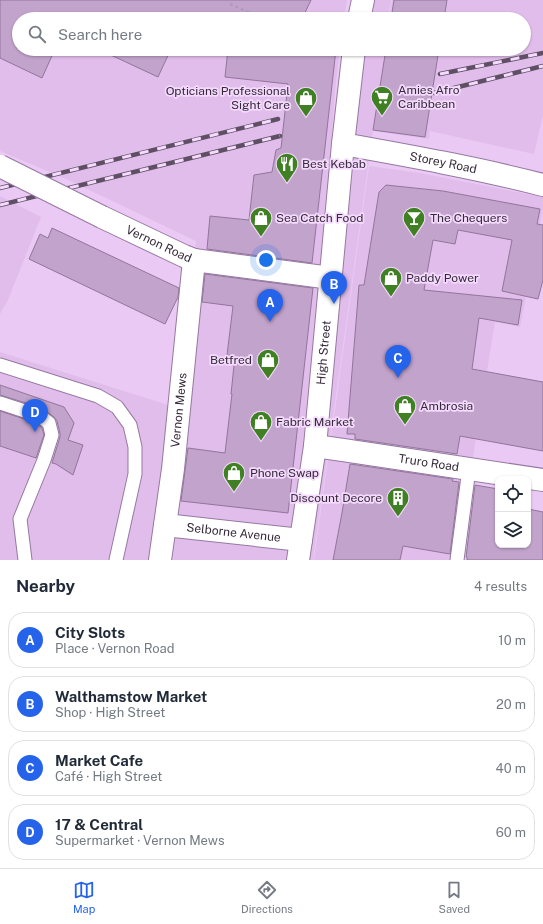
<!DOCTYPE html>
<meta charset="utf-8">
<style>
body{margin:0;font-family:"Public Sans",sans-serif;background:#f6f6f7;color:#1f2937}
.controls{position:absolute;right:12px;bottom:12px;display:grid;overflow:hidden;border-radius:8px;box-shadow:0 1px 3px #0004}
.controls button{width:36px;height:36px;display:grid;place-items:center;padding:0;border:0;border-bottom:1px solid #e0e1e3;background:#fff;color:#1f2937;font:20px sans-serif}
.you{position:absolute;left:266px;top:260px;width:14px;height:14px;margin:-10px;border:3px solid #fff;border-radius:50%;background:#1a73e8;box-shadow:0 0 0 6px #1a73e833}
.badge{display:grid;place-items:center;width:26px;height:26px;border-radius:50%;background:#2563eb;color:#fff;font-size:13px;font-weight:700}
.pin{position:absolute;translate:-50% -33px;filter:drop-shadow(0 1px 2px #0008)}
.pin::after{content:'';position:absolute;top:21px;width:14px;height:12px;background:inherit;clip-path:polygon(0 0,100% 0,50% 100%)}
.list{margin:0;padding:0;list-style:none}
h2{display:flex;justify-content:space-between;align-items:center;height:52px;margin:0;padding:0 16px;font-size:17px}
h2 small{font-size:13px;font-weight:400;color:#747a83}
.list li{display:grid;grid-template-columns:26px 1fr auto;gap:12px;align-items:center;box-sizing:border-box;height:56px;margin:0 8px 8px;padding:0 8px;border:1px solid #e0e1e3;border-radius:16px}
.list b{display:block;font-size:15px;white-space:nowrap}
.list p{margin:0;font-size:13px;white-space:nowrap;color:#747a83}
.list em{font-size:13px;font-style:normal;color:#747a83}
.icon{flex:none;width:22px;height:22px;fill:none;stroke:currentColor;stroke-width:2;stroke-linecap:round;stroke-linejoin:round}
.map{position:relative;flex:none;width:543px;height:560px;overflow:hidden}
.search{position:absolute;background:#fff;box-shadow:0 1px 3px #0004;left:12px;right:12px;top:12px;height:44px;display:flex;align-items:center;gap:10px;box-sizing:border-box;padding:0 14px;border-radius:22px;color:#747a83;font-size:15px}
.sheet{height:308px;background:#fff}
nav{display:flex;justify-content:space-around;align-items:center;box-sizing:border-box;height:56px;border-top:1px solid #e0e1e3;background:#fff;font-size:11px;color:#747a83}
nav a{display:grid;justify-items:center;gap:2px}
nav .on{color:#2563eb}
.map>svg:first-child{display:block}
.built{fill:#e1bdec}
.building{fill:#c2a3cc;stroke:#92759b}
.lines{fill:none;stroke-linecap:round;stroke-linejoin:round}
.lane-casing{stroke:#9679a0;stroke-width:15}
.street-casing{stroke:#9679a0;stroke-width:24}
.path{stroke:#b298ba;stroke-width:2.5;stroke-dasharray:3 3;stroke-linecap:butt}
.lane{stroke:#fff;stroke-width:13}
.street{stroke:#fff;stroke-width:22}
.rail-casing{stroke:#5f4f64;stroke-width:4.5}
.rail{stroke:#f4dafc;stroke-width:3;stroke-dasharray:9;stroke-linecap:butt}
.street-bridge-casing{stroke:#9679a0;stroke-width:24;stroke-linecap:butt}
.street-bridge{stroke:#fff;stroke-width:22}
.labels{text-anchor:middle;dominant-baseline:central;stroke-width:3.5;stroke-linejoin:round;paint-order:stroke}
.poi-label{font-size:12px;fill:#362a3a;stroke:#f4dafc;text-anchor:start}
.street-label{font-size:12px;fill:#362a3a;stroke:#f4dafc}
</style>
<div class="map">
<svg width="543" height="560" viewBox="0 0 543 560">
<rect width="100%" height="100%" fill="#eacaf4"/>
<g class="built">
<path d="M0,0H347L344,19H19V49H340L335,91L323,265L354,49H524V19H389L392,0H543V115L534,154L430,131L429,139L373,131L313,560H0V352L181,409L196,241L66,179L0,151Z"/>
<path d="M360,0H391L388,19H358Z"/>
<path d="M369,166L420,173L543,197V208L520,327L495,322L471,470L476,471L460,560H314Z"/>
<path d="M0,196L41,217L8,300L0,314Z"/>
</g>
<g class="building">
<path d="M0,0H311L302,19H19V49H55L42,78L0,58Z"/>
<path d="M394,0H447L444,19H391Z"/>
<path d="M98,49H171L158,77Z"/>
<path d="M225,49H336L312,263L207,249L210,216L249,220L254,175L272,172L276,150L281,148L288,84L225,77L228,49Z"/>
<path d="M386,49H439L425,137L373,130Z"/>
<path d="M386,185L443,191L540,209L537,224L543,225V280L538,299L502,291L512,240L458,230L455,244L433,240L424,290L522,300L518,325L479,318L472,369L543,382V451L460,436L457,454L355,439V434H347L359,285H364L379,192Z"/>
<path d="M52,228L179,288L178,297L165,324L29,259L40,234L48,238Z"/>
<path d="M205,274L313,288L288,513L181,501L188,448L225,453L232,394H231L235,356L227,355L233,306L202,302Z"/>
<path d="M0,385L64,407L74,423L68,440L83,445L73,475L56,464L52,463L60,437V433L57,421L54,417L42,408L0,395Z"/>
<path d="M0,411L36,423L42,428L44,435L36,458L0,446Z"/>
<path d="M350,464L453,479L452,481L459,482L450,554L403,546L400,560H333L342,513Z"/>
<path d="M475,485L498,489V545H528V509L543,512V560H467V557H466Z"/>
</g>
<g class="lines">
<g class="lane-casing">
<g id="lane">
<path d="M0,365L98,396L117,407L130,425L135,447V474L116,560"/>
<path d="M0,403L40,416L49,423L52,435L44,460L20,519L25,560"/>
<path d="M457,560L469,469"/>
</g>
</g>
<g class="street-casing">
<g id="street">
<path d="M359,19L363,0"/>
<path id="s1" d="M343,144C410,156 477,168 543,185"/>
<path id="s2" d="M102,217L184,256L194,260L331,278"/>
<path id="s3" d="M315,446L343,450L543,480"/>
<path id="s4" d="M165,525L301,540"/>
<path id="s5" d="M160,560L173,469L194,260"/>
<path id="s6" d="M298,560L315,446L343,144L354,49"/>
</g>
</g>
<path class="path" d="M230,4L263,19"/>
<use href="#lane" class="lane"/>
<use href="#street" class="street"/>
<g class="rail-casing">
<g id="rail">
<path d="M440,74L543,53"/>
<path d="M434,93L543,66"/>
<path d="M0,188L278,119"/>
<path d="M0,205L280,136"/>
</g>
</g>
<use href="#rail" class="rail"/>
<g class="street-bridge-casing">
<path id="street-bridge" d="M0,166L102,217"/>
</g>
<use href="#street-bridge" class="street-bridge"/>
</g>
<defs>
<g id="supermarket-pin" transform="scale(1.15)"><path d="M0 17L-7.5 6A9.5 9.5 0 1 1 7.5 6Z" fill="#3e8022" stroke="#f4dafc"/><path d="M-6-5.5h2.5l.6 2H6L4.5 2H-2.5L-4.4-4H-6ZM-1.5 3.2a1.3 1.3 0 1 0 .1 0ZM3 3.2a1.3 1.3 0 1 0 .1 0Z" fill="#fff"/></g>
<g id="shop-pin" transform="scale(1.15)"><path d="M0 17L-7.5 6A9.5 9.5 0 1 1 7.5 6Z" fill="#3e8022" stroke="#f4dafc"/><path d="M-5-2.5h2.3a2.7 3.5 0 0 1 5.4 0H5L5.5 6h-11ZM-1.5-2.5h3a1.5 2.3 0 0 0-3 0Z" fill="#fff"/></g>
<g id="restaurant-pin" transform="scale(1.15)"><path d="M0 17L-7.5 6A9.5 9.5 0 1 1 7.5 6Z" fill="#3e8022" stroke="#f4dafc"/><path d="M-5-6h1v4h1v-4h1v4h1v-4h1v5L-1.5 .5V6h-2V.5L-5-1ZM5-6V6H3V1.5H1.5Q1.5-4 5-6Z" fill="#fff"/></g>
<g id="bar-pin" transform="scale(1.15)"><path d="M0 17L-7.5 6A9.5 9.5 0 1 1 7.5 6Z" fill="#3e8022" stroke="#f4dafc"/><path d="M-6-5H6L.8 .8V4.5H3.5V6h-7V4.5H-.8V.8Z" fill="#fff"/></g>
<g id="building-pin" transform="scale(1.15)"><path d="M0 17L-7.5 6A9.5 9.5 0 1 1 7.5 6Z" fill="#3e8022" stroke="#f4dafc"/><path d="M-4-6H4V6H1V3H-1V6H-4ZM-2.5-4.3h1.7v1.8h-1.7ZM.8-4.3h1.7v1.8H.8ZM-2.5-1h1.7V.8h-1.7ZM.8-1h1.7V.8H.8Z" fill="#fff"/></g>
</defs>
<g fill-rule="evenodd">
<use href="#supermarket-pin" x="382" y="97"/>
<use href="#shop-pin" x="306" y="98"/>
<use href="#restaurant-pin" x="287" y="164"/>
<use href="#shop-pin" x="261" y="218"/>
<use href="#bar-pin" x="414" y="218"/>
<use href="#shop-pin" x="391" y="278"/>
<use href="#shop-pin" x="268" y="360"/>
<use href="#shop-pin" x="405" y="406"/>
<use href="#shop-pin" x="261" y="422"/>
<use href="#shop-pin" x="234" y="473"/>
<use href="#building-pin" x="398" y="498"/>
</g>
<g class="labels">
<g class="poi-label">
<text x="398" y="90">Amies Afro<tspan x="398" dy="14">Caribbean</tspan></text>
<text x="290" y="91" text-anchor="end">Opticians Professional<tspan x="290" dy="14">Sight Care</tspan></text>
<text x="302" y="164">Best Kebab</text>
<text x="276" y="218">Sea Catch Food</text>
<text x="430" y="218">The Chequers</text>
<text x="406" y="278">Paddy Power</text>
<text x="252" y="360" text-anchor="end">Betfred</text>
<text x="420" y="406">Ambrosia</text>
<text x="276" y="422">Fabric Market</text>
<text x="250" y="473">Phone Swap</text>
<text x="382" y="498" text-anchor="end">Discount Decore</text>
</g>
<g class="street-label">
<text stroke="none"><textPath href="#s1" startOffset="102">Storey Road</textPath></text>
<text stroke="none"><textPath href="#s2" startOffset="63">Vernon Road</textPath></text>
<text stroke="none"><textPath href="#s6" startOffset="209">High Street</textPath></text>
<text stroke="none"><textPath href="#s5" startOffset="151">Vernon Mews</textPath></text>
<text stroke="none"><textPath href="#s3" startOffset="115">Truro Road</textPath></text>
<text stroke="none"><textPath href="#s4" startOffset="69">Selborne Avenue</textPath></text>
</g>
</g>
</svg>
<div class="controls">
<button><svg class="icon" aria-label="locate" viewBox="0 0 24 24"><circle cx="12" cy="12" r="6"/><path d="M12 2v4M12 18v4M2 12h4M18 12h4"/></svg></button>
<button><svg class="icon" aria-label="layers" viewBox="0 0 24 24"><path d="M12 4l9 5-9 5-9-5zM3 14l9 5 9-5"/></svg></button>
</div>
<div class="you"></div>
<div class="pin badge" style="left:270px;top:322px">A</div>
<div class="pin badge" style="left:334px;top:304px">B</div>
<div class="pin badge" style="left:398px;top:378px">C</div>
<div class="pin badge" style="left:35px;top:432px">D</div>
<div class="search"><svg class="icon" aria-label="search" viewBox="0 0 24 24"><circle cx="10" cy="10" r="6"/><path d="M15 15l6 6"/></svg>Search here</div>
</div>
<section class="sheet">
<h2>Nearby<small>4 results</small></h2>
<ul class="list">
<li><span class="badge">A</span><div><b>City Slots</b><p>Place · Vernon Road</p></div><em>10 m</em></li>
<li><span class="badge">B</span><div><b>Walthamstow Market</b><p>Shop · High Street</p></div><em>20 m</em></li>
<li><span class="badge">C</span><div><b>Market Cafe</b><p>Café · High Street</p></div><em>40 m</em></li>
<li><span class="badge">D</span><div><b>17 &amp; Central</b><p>Supermarket · Vernon Mews</p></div><em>60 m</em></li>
</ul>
</section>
<nav>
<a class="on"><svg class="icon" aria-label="map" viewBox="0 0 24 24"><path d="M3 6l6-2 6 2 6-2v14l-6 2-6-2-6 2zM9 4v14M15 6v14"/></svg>Map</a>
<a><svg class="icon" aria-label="directions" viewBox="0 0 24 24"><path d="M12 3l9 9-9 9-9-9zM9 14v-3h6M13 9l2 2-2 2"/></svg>Directions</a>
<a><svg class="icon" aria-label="saved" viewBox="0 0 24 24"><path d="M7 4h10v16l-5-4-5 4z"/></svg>Saved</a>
</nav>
